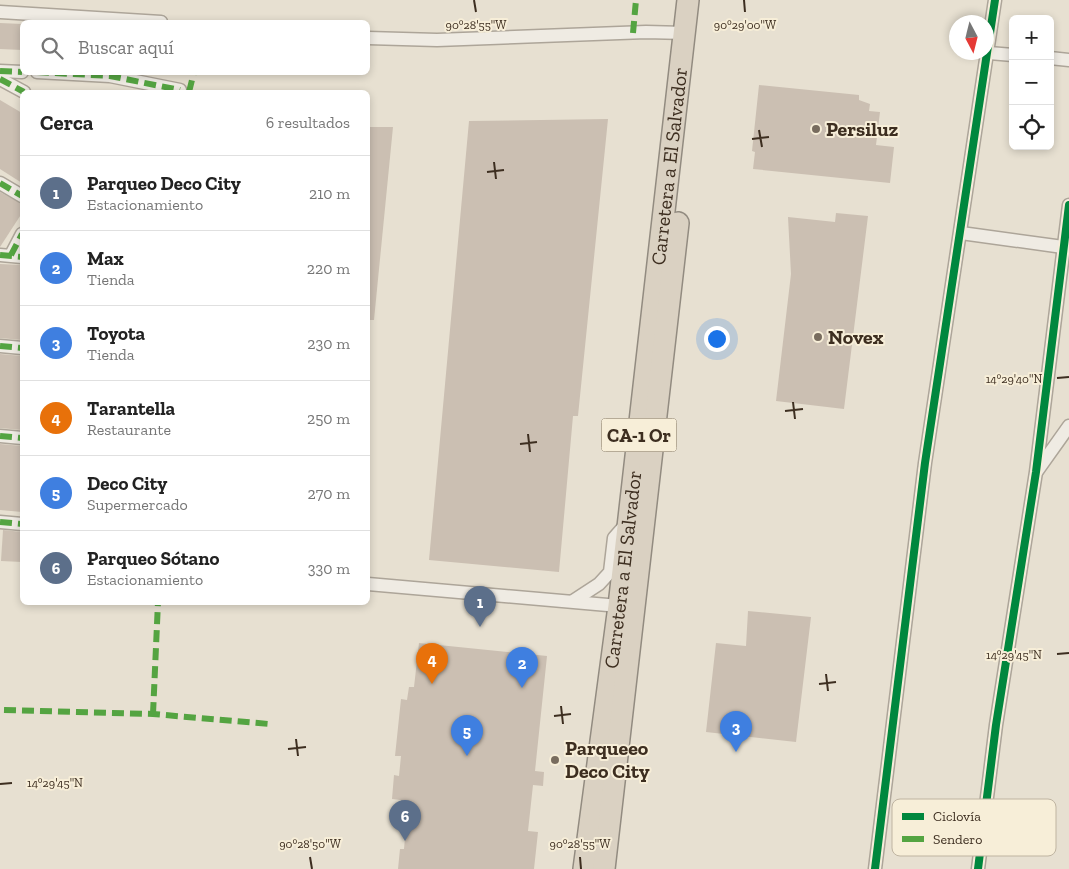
<!DOCTYPE html>
<html lang="es">
<meta charset="utf-8">
<style>
body{margin:0;font-family:"Zilla Slab",serif;background:#f6f6f6;color:#222}
.controls{position:absolute;right:15px;top:15px;display:grid;overflow:hidden;border-radius:8px;box-shadow:0 2px 8px #0003}
.controls button{width:45px;height:45px;display:grid;place-items:center;padding:0;border:0;border-bottom:1px solid #e0e0e0;background:#fff;color:#222;font:25px sans-serif}
.compass{position:absolute;left:949px;top:15px;width:45px;height:45px;border-radius:50%;background:#fff;box-shadow:0 2px 8px #0003;rotate:173deg}
.you{position:absolute;left:716px;top:338px;width:18px;height:18px;margin:-12px;border:4px solid #fff;border-radius:50%;background:#1a73e8;box-shadow:0 0 0 8px #1a73e833}
.badge{display:grid;place-items:center;width:32px;height:32px;border-radius:50%;background:#0b8043;color:#fff;font-size:16px;font-weight:700}
.pin{position:absolute;translate:-50% -41px;filter:drop-shadow(0 1px 2px #0008)}
.pin::after{content:'';position:absolute;top:26px;width:18px;height:15px;background:inherit;clip-path:polygon(0 0,100% 0,50% 100%)}
.list{margin:0;padding:0;list-style:none}
h2{display:flex;justify-content:space-between;align-items:center;height:65px;margin:0;padding:0 20px;font-size:21px}
h2 small{font-size:16px;font-weight:400;color:#767676}
.list li{display:grid;grid-template-columns:32px 1fr auto;gap:15px;align-items:center;box-sizing:border-box;height:75px;padding:0 20px;border-top:1px solid #e0e0e0}
.list b{display:block;font-size:19px;white-space:nowrap}
.list p{margin:0;font-size:16px;white-space:nowrap;color:#767676}
.list em{font-size:16px;font-style:normal;color:#767676}
.icon{flex:none;width:28px;height:28px;fill:none;stroke:currentColor;stroke-width:2;stroke-linecap:round;stroke-linejoin:round}
.map{position:relative;flex:none;width:1069px;height:869px;overflow:hidden}
.search{position:absolute;background:#fff;box-shadow:0 2px 8px #0003;left:20px;top:20px;width:350px;height:55px;display:flex;align-items:center;gap:12px;box-sizing:border-box;padding:0 18px;border-radius:8px;color:#767676;font-size:19px}
.panel{position:absolute;background:#fff;box-shadow:0 2px 8px #0003;left:20px;top:90px;width:350px;height:515px;border-radius:8px}
.map>svg:first-child{display:block}
.building{fill:#cbbfb2}
.lines{fill:none;stroke-linecap:round;stroke-linejoin:round}
.street-casing{stroke:#ada599;stroke-width:15}
.highway-casing{stroke:#928b80;stroke-width:24}
.street{stroke:#efebe3;stroke-width:12}
.highway{stroke:#dad1c2;stroke-width:21}
.quiet{stroke:#54a441;stroke-width:6;stroke-dasharray:12 6;stroke-linecap:butt}
.cycleway-casing{stroke:#f7eed8;stroke-width:11}
.cycleway{stroke:#00873e;stroke-width:8}
.ticks{fill:none;stroke:#3d2e20;stroke-width:2}
.poi-dot{fill:#786c5e;stroke:#f7eed8;stroke-width:2}
.labels{text-anchor:middle;dominant-baseline:central;stroke-width:4;stroke-linejoin:round;paint-order:stroke}
.shield{fill:#f7eed8;stroke:#756857;stroke-width:1}
.shield-label{font-size:19px;font-weight:bold;fill:#3d2e20}
.poi-label{font-size:20px;font-weight:bold;fill:#3d2e20;stroke:#f7eed8;text-anchor:start}
.street-label{font-size:20px;fill:#3d2e20;stroke:#f7eed8}
.key{fill:#f7eed8;stroke:#bfb4a1;stroke-width:1}
.key-label{font-size:14px;fill:#3d2e20}
.ticks-label{font-size:12px;text-anchor:middle;fill:#3d2e20;stroke:#f7eed8;stroke-width:4;stroke-linejoin:round;paint-order:stroke}
</style>
<div class="map">
<svg width="1069" height="869" viewBox="0 0 1069 869">
<rect width="100%" height="100%" fill="#e7e0d1"/>
<g class="building">
<path d="M0,23L22,24V50L0,49Z"/>
<path d="M759,85L859,95V100L870,104L869,111L880,112L876,145L894,147L890,183L753,169L755,152L752,151Z"/>
<path d="M0,100L22,113V183L0,169Z"/>
<path d="M608,119L578,416H573L559,572L429,560L469,121Z"/>
<path d="M368,127H393L374,320H368Z"/>
<path d="M0,192L22,204V213L0,247Z"/>
<path d="M836,213L868,216L844,409L776,401L791,274L788,217L835,222Z"/>
<path d="M0,264L22,265V340L0,338Z"/>
<path d="M0,354L22,356V430L0,428Z"/>
<path d="M0,444L22,446V512L0,510Z"/>
<path d="M3,530L22,532V562L1,561Z"/>
<path d="M748,611L811,617L796,742L706,732L716,643L746,646Z"/>
<path d="M419,643L547,656L535,771L544,772L543,786L533,785L528,831L538,832L534,869H398L400,849H404L406,827L403,826L404,817L400,816L401,800L392,799L394,775L399,776L401,756H395L401,699L407,700L409,687H414Z"/>
</g>
<g class="lines">
<g class="street-casing">
<g id="street">
<path d="M0,12L161,22"/>
<path d="M368,38L437,40L646,32L685,33"/>
<path d="M989,53L1013,55"/>
<path d="M1050,58L1069,60"/>
<path d="M0,71L22,72"/>
<path d="M37,72L110,76L180,90"/>
<path d="M0,79L24,92"/>
<path d="M0,183L22,196"/>
<path d="M961,233L1063,247"/>
<path d="M0,255L22,257"/>
<path d="M11,255L22,234"/>
<path d="M0,346L22,348"/>
<path d="M0,436L22,438"/>
<path d="M1037,471L1069,426"/>
<path d="M0,522L22,524"/>
<path d="M368,584L619,606"/>
<path d="M573,601L599,584L610,572L614,538L628,522"/>
<path d="M875,869L925,463L995,0"/>
<path d="M978,869L996,725L1036,472L1069,205"/>
</g>
</g>
<g class="highway-casing">
<g id="highway">
<path id="s1" d="M584,869L619,606L688,0"/>
<path d="M604,869L678,223"/>
</g>
</g>
<use href="#street" class="street"/>
<use href="#highway" class="highway"/>
<g class="quiet">
<path d="M633,33L636,0"/>
<path d="M0,71L22,72"/>
<path d="M37,72L110,76L180,90"/>
<path d="M0,79L24,92"/>
<path d="M189,92L194,72"/>
<path d="M0,183L22,196"/>
<path d="M0,255L22,257"/>
<path d="M11,255L22,234"/>
<path d="M0,346L22,348"/>
<path d="M0,436L22,438"/>
<path d="M0,522L22,524"/>
<path d="M4,710L153,714L269,724"/>
<path d="M153,714L158,602"/>
</g>
<g class="cycleway-casing">
<g id="cycleway">
<path d="M875,869L925,463L995,0"/>
<path d="M978,869L996,725L1036,472L1069,205"/>
</g>
</g>
<use href="#cycleway" class="cycleway"/>
</g>
<path class="ticks" d="M474,0L476,12M744,0L745,12M759,130L762,147M752,139L769,137M494,162L496,179M487,172L504,170M1057,378L1069,377M793,402L795,419M785,411L803,409M528,434L530,452M520,444L537,442M1057,654L1069,653M826,674L828,691M819,684L836,682M561,706L563,724M554,716L571,714M296,739L298,756M288,749L306,747M0,784L12,783M310,857L312,869M580,857L581,869"/>
<g class="poi-dot">
<circle cx="816" cy="129" r="5"/>
<circle cx="818" cy="337" r="5"/>
<circle cx="555" cy="760" r="5"/>
</g>
<g class="labels">
<rect class="shield" x="601.5" y="418.5" width="75" height="33" rx="4"/>
<g class="shield-label">
<text x="639" y="435">CA-1 Or</text>
</g>
<g class="poi-label">
<text x="826" y="129">Persiluz</text>
<text x="828" y="337">Novex</text>
<text x="565" y="748">Parqueeo<tspan x="565" dy="23">Deco City</tspan></text>
</g>
<g class="street-label">
<text stroke="none"><textPath href="#s1" startOffset="708">Carretera a El Salvador</textPath></text>
<text stroke="none"><textPath href="#s1" startOffset="302">Carretera a El Salvador</textPath></text>
</g>
</g>
<rect x="892" y="799" width="164" height="57" rx="8" class="key"/>
<rect x="902" y="813" width="22" height="7" fill="#00873e"/>
<rect x="902" y="836" width="22" height="6" fill="#54a441"/>
<g class="key-label">
<text x="933" y="821">Ciclovía</text>
<text x="933" y="844">Sendero</text>
</g>
<g class="ticks-label">
<text x="476" y="29">90°28'55"W</text>
<text x="745" y="29">90°29'00"W</text>
<text x="1014" y="383">14°29'40"N</text>
<text x="1014" y="659">14°29'45"N</text>
<text x="55" y="787">14°29'45"N</text>
<text x="310" y="848">90°28'50"W</text>
<text x="580" y="848">90°28'55"W</text>
</g>
</svg>
<div class="controls">
<button>+</button>
<button>−</button>
<button><svg class="icon" aria-label="locate" viewBox="0 0 24 24"><circle cx="12" cy="12" r="6"/><path d="M12 2v4M12 18v4M2 12h4M18 12h4"/></svg></button>
</div>
<svg class="compass" viewBox="-18 -18 36 36"><path d="M0-13l5 13h-10z" fill="#e53935"/><path d="M0 13l5-13h-10z" fill="#767676"/></svg>
<div class="you"></div>
<div class="pin badge" style="left:480px;top:627px;background:#5c6f8a">1</div>
<div class="pin badge" style="left:522px;top:688px;background:#3f7fe0">2</div>
<div class="pin badge" style="left:736px;top:752px;background:#3f7fe0">3</div>
<div class="pin badge" style="left:432px;top:684px;background:#e8710a">4</div>
<div class="pin badge" style="left:467px;top:756px;background:#3f7fe0">5</div>
<div class="pin badge" style="left:405px;top:841px;background:#5c6f8a">6</div>
<div class="search"><svg class="icon" aria-label="search" viewBox="0 0 24 24"><circle cx="10" cy="10" r="6"/><path d="M15 15l6 6"/></svg>Buscar aquí</div>
<section class="panel">
<h2>Cerca<small>6 resultados</small></h2>
<ul class="list">
<li><span class="badge" style="background:#5c6f8a">1</span><div><b>Parqueo Deco City</b><p>Estacionamiento</p></div><em>210 m</em></li>
<li><span class="badge" style="background:#3f7fe0">2</span><div><b>Max</b><p>Tienda</p></div><em>220 m</em></li>
<li><span class="badge" style="background:#3f7fe0">3</span><div><b>Toyota</b><p>Tienda</p></div><em>230 m</em></li>
<li><span class="badge" style="background:#e8710a">4</span><div><b>Tarantella</b><p>Restaurante</p></div><em>250 m</em></li>
<li><span class="badge" style="background:#3f7fe0">5</span><div><b>Deco City</b><p>Supermercado</p></div><em>270 m</em></li>
<li><span class="badge" style="background:#5c6f8a">6</span><div><b>Parqueo Sótano</b><p>Estacionamiento</p></div><em>330 m</em></li>
</ul>
</section>
</div>
